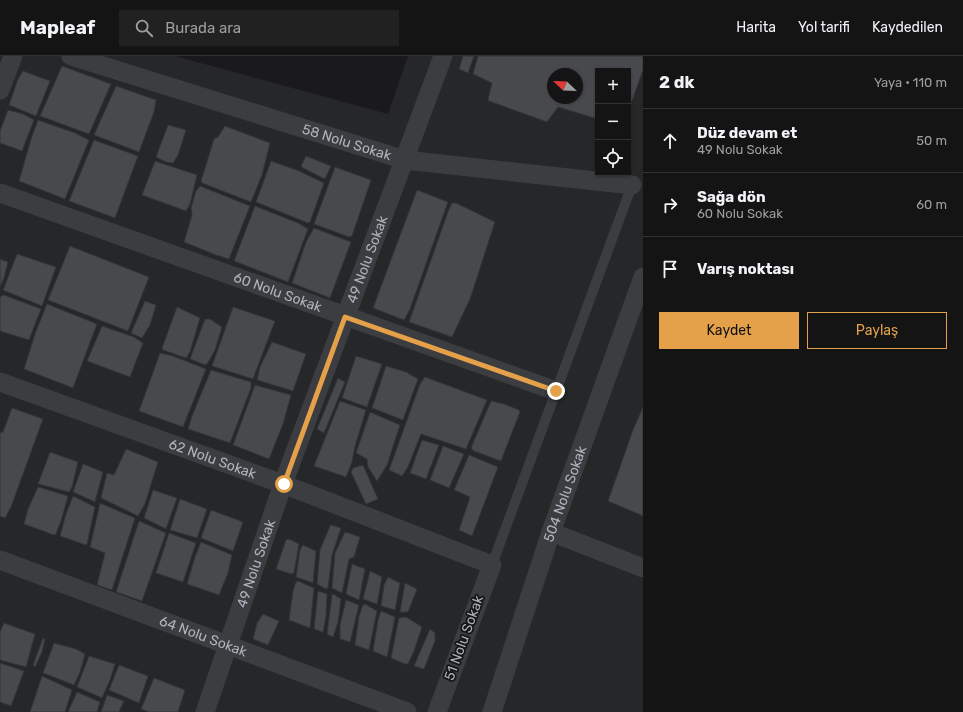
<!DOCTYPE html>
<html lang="tr">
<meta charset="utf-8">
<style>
body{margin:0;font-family:Rubik,sans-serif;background:#212122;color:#f1f3f6}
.controls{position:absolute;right:12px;top:12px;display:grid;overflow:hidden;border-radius:0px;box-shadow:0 1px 3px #0004}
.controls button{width:36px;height:36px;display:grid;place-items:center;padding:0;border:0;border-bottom:1px solid #333334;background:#141415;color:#f1f3f6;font:20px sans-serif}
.compass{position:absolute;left:547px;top:12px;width:36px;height:36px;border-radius:50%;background:#141415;box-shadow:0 1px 3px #0004;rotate:293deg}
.stop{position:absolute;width:12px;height:12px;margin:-9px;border:3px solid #e4a14a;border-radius:50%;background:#fff}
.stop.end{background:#e4a14a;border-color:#fff;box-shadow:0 1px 4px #0008}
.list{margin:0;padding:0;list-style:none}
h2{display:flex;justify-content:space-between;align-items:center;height:52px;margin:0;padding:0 16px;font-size:17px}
h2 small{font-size:13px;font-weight:400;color:#9d9ea0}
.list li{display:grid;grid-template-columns:26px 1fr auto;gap:12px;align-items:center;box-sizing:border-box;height:64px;padding:0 16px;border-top:1px solid #333334}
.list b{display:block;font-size:15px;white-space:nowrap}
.list p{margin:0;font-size:13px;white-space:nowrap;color:#9d9ea0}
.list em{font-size:13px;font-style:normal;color:#9d9ea0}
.actions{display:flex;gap:8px;padding:12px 16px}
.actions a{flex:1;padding:9px 0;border:1px solid #e4a14a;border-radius:0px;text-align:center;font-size:14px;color:#e4a14a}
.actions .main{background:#e4a14a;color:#111}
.icon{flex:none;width:22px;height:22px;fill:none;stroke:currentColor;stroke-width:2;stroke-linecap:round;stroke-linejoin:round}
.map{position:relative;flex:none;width:643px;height:656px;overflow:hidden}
header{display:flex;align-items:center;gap:24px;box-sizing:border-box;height:56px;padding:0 20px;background:#141415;border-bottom:1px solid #333334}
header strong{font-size:19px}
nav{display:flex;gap:22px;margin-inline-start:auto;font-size:14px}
.search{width:280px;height:36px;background:#212122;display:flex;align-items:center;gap:10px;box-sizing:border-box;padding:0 14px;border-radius:0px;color:#9d9ea0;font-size:15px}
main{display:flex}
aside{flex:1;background:#141415}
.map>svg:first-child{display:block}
.built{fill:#262729;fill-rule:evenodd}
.building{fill:#47494c;stroke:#343538;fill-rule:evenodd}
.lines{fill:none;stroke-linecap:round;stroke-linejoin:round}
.service{stroke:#3c3d41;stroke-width:10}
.minor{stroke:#3c3d41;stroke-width:19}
.route{stroke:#e4a14a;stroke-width:5}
.labels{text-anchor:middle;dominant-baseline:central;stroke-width:3.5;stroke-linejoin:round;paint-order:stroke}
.street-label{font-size:14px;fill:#aeb3bb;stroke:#151517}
</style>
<header>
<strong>Mapleaf</strong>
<div class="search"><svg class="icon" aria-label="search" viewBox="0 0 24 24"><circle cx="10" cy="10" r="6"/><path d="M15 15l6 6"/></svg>Burada ara</div>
<nav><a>Harita</a><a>Yol tarifi</a><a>Kaydedilen</a></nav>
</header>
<main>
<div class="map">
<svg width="643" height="656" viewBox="0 0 643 656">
<rect width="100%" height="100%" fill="#1a1a1c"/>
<path class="built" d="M0,0H175L388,58L408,0H643V656H0ZM598,15H628V117H598ZM553,18H577V42H553Z"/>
<g class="building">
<path d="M463,0H474L468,17L459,13Z"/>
<path d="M478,0H643V14L628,56V15H598V63L558,51L547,66L489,45L488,43L492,27L473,18ZM553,18H577V42H553Z"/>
<path d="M62,10L111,28L89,78L40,60Z"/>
<path d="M23,15L50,25L36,60L9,49L18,23Z"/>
<path d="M116,30L156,44L154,56L139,96L94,79Z"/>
<path d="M8,54L23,58L34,64L22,95L0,87V75Z"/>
<path d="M38,64L75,77L89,84L65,143L19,125L31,83Z"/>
<path d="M168,69L186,74L178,99L173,107L166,106L156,101Z"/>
<path d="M225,70L270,87L262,119L251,146L202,127L201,125L214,83L218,81Z"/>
<path d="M94,84L138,100L115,162L69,145Z"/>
<path d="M306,100L331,110L325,123L303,112L301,110Z"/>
<path d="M155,105L197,119L190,148L186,155L142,139Z"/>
<path d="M271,105L299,115L324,127L310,166L308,167L256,146Z"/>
<path d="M335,111L371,124L352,180L349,181L314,168Z"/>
<path d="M200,130L250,150L229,203L216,199L184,186L192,159L191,152L196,135Z"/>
<path d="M417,134L448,146L410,253L404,264L373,252Z"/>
<path d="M452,147H456L495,166L470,243L452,281L409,266L449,153Z"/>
<path d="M255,150L298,167L308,173L288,226L234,205Z"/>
<path d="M314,172L351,186L330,242L292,227L306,186Z"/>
<path d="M70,190L149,221L128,275L48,244Z"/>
<path d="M17,198L56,211L42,250L3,234Z"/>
<path d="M0,203L8,206L4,222L0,231Z"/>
<path d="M4,239L41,253L29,284L0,275V243L1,240Z"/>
<path d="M145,245L156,249L150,269L142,282L131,277Z"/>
<path d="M47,248L97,268L73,332L24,313L36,275Z"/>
<path d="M177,251L200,262L190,296L186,302L163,294L162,292Z"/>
<path d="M233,251L275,265L253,323L212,310Z"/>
<path d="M205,263H210L222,271L215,294L207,308L205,309L190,303Z"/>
<path d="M102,270L134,281L143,287L130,321L87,305Z"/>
<path d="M272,286L306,298L293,335L257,324L260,311Z"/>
<path d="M160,297L173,300L206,313L183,371L139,355Z"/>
<path d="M356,300L382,308L367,351L342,342Z"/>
<path d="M386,310L406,316L418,323L403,364L372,352Z"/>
<path d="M211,314L251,326V332L230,387L188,373L192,360Z"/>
<path d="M425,321L487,344L466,393L421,378L408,411L402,420L389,414L420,328Z"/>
<path d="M338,322L345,326L324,377L317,373Z"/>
<path d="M255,329L291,339L283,368L269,403L233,389Z"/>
<path d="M340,345L366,354L355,390L352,406L346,421L314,410Z"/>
<path d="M491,345L504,348L519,354L520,356L501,405L474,395L471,392Z"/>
<path d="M643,351V460L608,445L633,374Z"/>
<path d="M12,352L43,363L11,451L5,462L0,460V377L3,376Z"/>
<path d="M370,356L400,369L387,409L377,425L368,411L367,403L356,397Z"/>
<path d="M422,384L439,389L426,423L410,417Z"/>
<path d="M443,390L464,398L449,432L430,424Z"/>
<path d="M126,393L158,406L145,448L138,460L101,442L107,417L114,419Z"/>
<path d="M50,396L78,406L72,431L69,436L38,428Z"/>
<path d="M469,399L498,411L472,480L459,474L470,441L454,434Z"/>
<path d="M83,408L103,416L95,446L73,436Z"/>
<path d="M363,409L378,443L366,448L351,416L353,412Z"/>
<path d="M38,431L68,440L62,462L56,478L54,479L24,468L28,453Z"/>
<path d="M153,434L177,442L166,473L144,462Z"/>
<path d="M73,440L95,451L87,488L86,489L60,480L66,458Z"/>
<path d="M180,443L207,453L197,482L170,474Z"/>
<path d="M100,447L135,462L112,534L97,529L105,497L90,491Z"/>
<path d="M211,454L243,466L233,495L201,482Z"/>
<path d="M139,465L166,477L142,545L116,536Z"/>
<path d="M331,469L341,472L332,499L328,532L326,533L317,528L320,494L330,470Z"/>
<path d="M345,476L360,481L354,501L349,503L342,537L332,532L335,497Z"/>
<path d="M169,477L196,487L183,526L156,517Z"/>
<path d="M289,483L299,488L294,517L291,518L276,513L286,484Z"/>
<path d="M201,486L232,499L228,517L219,539L187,528L195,501Z"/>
<path d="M303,489L316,495L313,527L296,521L300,494Z"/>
<path d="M352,508L365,513L359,544L346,538Z"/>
<path d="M370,515L382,521L377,548L363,543Z"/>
<path d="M388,521L400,527L395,554L381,550L384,529Z"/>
<path d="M298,525L314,532L310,572L289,564L293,535L296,526Z"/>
<path d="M405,527L417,533L408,556H400Z"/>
<path d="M318,535L327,538L326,560L323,576H322L314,573Z"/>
<path d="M333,538L341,543L338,566L333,581L327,578L332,539Z"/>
<path d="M346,544L359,549L350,586L340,583V569Z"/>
<path d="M365,548L377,555L369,594L355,589L359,560L363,549Z"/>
<path d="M381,555L395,561L387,601L373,595L378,564Z"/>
<path d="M263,558L279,565L268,589L253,583L257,567Z"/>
<path d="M406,561L422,571L414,595L408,608H405L391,602L399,562Z"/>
<path d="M4,567L35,578L26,611L0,604V576Z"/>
<path d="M430,573L435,577V585L424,613L414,610Z"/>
<path d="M43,582L45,583L42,596L35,611L33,609Z"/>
<path d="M54,587L76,593L85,598L80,616L74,629L43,617Z"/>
<path d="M89,600L115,608L110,624L102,642L77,631Z"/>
<path d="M0,607L24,615L11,650L0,646Z"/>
<path d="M119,609L148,620L139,647L109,634Z"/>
<path d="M42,620L72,634L65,656H30Z"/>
<path d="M154,622L185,634L178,656H149L141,653Z"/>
<path d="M77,636L100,646L97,656H68Z"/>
<path d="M107,639L124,645L119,656H101Z"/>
</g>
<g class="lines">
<path class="service" d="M492,509L632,129"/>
<g class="minor">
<path id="s1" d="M71,0L405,104L632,129"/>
<path d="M0,34L13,0"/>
<path id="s2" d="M0,137L556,335"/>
<path id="s3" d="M0,326L283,428L492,509L437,656"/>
<path d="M551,476L643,512"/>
<path id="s4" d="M0,504L407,656"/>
<path id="s5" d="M205,656L283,428L443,0"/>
<path id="s6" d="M492,656L551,476L643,221"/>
</g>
</g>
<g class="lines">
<path class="route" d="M284,428L345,261L556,335"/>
</g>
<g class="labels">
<g class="street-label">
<text stroke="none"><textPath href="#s1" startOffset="289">58 Nolu Sokak</textPath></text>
<text stroke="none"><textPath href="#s5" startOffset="481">49 Nolu Sokak</textPath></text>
<text stroke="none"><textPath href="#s2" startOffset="295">60 Nolu Sokak</textPath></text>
<text stroke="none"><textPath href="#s3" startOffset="226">62 Nolu Sokak</textPath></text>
<text stroke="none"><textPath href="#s6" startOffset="230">504 Nolu Sokak</textPath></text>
<text stroke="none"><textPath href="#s5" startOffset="157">49 Nolu Sokak</textPath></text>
<text stroke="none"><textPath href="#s4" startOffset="217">64 Nolu Sokak</textPath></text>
<text transform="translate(464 582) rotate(-70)">51 Nolu Sokak</text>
</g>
</g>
</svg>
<div class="controls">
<button>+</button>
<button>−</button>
<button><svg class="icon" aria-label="locate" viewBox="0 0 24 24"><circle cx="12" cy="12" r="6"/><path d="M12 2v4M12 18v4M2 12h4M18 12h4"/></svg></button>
</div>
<svg class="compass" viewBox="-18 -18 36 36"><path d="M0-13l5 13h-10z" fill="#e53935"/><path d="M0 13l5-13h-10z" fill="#9d9ea0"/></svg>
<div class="stop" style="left:284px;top:428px"></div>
<div class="stop end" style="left:556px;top:335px"></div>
</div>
<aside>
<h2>2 dk<small>Yaya · 110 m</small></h2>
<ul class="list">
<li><svg class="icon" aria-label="ahead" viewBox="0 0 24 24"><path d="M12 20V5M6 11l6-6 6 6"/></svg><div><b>Düz devam et</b><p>49 Nolu Sokak</p></div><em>50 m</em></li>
<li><svg class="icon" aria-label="right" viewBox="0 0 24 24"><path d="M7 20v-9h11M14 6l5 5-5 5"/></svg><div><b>Sağa dön</b><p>60 Nolu Sokak</p></div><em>60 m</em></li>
<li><svg class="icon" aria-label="arrive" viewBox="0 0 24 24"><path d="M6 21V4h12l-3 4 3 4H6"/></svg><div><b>Varış noktası</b></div></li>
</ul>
<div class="actions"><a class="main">Kaydet</a><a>Paylaş</a></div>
</aside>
</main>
